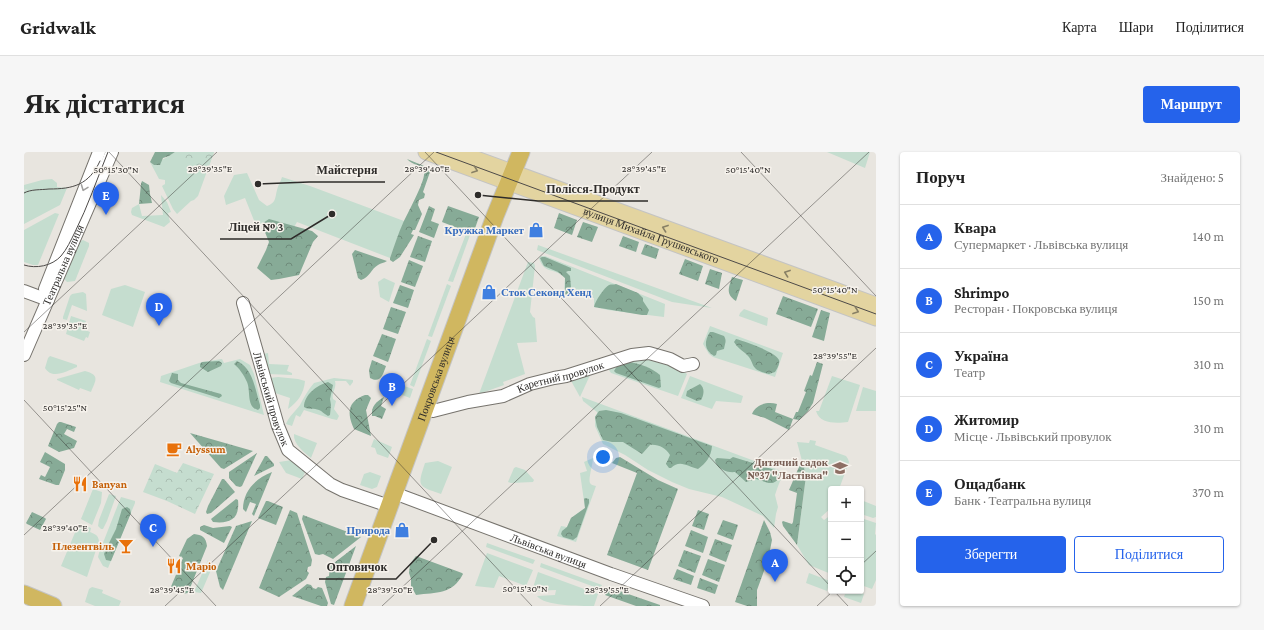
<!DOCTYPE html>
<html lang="uk">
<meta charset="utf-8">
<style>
body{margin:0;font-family:"Crimson Pro",serif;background:#f6f6f6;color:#222}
.controls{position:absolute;right:12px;bottom:12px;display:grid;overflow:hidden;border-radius:4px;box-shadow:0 1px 3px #0004}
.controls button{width:36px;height:36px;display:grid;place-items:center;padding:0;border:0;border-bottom:1px solid #e0e0e0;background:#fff;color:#222;font:20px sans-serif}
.you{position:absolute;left:579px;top:305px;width:14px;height:14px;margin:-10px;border:3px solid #fff;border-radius:50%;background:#1a73e8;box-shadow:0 0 0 6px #1a73e833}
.badge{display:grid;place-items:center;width:26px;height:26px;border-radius:50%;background:#2563eb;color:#fff;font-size:13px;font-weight:700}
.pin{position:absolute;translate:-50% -33px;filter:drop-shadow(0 1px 2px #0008)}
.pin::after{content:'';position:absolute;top:21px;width:14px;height:12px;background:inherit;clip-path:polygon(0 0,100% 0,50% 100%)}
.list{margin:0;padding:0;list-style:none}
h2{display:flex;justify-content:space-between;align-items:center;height:52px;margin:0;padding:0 16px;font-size:17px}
h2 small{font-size:13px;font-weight:400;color:#767676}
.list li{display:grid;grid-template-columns:26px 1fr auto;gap:12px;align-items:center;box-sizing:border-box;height:64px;padding:0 16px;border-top:1px solid #e0e0e0}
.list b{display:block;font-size:15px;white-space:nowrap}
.list p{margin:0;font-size:13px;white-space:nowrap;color:#767676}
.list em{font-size:13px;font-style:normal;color:#767676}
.actions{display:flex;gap:8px;padding:12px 16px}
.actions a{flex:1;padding:9px 0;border:1px solid #2563eb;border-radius:4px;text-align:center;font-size:14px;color:#2563eb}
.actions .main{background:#2563eb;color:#fff}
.icon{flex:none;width:22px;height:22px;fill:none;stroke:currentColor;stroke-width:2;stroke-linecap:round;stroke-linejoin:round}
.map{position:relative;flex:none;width:852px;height:454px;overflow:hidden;border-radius:4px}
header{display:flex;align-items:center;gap:24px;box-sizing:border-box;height:56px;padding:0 20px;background:#fff;border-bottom:1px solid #e0e0e0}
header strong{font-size:19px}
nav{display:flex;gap:22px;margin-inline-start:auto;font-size:14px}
.intro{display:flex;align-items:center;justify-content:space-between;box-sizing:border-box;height:96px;padding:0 24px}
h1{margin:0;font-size:28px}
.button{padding:10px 18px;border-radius:4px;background:#2563eb;color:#fff;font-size:14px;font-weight:700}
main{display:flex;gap:24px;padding:0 24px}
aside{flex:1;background:#fff;border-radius:4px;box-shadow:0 1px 3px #0004}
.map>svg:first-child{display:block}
.green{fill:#c5ddcf}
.forest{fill:url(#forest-crowns)}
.park{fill:url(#park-crowns)}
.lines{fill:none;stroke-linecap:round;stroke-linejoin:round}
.minor-casing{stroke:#76736d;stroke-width:14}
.major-casing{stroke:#c4c4c3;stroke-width:17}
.highway-casing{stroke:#c4c4c3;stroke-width:19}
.minor{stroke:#fff;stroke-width:12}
.major{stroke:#e3d4a0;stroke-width:15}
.highway{stroke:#d0b760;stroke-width:17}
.tram{stroke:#4d4a48;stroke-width:1}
.oneway{stroke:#888065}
.oneway2{stroke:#a1a09f}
.ticks{fill:none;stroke:#2e2c2a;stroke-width:1;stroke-opacity:0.45}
.labels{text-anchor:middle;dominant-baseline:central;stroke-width:3;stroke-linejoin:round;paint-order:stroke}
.shop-label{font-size:11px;font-weight:bold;fill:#366cbe;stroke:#f6f2ec;text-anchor:end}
.street-label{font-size:11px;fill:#2e2c2a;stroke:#f6f2ec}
.food-label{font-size:11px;font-weight:bold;fill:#c56008;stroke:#f6f2ec;text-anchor:start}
.education-label{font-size:11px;font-weight:bold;fill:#785e54;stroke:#f6f2ec;text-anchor:end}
.ticks-label{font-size:10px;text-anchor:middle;fill:#2e2c2a;stroke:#f6f2ec;stroke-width:3;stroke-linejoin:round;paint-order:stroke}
.leader{fill:none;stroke:#2e2c2a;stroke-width:1.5}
.callout-dot{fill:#2e2c2a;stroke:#f6f2ec;stroke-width:1.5}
.callout-label{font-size:12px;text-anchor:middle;font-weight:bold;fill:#2e2c2a;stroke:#f6f2ec;stroke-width:3;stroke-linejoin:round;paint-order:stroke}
</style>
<header>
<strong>Gridwalk</strong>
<nav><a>Карта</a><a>Шари</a><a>Поділитися</a></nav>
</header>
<div class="intro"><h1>Як дістатися</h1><a class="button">Маршрут</a></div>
<main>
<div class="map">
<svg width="852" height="454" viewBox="0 0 852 454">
<defs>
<pattern id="forest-crowns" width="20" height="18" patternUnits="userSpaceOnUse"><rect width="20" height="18" fill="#87ab97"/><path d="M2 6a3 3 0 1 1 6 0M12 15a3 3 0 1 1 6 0" fill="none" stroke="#6f8b7b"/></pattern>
<pattern id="park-crowns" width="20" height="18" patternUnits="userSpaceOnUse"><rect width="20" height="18" fill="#c5ddcf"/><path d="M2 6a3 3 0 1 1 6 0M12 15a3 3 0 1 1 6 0" fill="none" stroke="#aabeb2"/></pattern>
</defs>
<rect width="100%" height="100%" fill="#e8e5df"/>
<g class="green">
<path d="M151,0H190L174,44L170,48L167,49L153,62L149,57L138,34L141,32V28L135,27L126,10L130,13C137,8 144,5 151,0Z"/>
<path d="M803,0H846L841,16Z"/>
<path d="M223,21L235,48L243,54C252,51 251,46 253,38C254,33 257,29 258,25L286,34L380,69L366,106L273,70L269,77L261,74L231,71L221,46L202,53L200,44L210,23Z"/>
<path d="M28,27L33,31V35L43,36L36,53L0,72V39L4,37L0,38V33L18,28Z"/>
<path d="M137,43L143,50L147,60L144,61L146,70L140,75L108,63L107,60L108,56L115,52L118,64L139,63Z"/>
<path d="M31,61L35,62L14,113H9L0,110V78Z"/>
<path d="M442,82L446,83L429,130L424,129Z"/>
<path d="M59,88L65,91V94L51,129L43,130L40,127L55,90Z"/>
<path d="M514,93L688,156L648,150L513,98Z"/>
<path d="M517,104H521L641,152L640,165L584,158L570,155V146L542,143L540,138L541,126C531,115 520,123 515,106Z"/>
<path d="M504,110L510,111L511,114L506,160L509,165L511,166L513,190L493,191L501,222L479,230L480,233L455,242Z"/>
<path d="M360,126L371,131L365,150L356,145L354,130Z"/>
<path d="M423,132L427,134L408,185L404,184Z"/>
<path d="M101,133L121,140L109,175L78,163L87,137Z"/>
<path d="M59,140L62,142L63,159L48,153L43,168L39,167V165L46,144L48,142Z"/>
<path d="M720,157L744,166L743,174L715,164L716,161Z"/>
<path d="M47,164L62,169L59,177L66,180L64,186L62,185L60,189L42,182Z"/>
<path d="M686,174L759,201L751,225L689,205L685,202L679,192Z"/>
<path d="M403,187L407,189L390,235L386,233Z"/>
<path d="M244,201L245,212L265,213L263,219L268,221V223L244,222L239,202Z"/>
<path d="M26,204L53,213V215C43,219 28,228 21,216L24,206Z"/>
<path d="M622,205L644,210L663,222L654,244L587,221L585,218L586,215Z"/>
<path d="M198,207L200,211L216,207L226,213L230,222L240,263L136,230L137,224L178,210Z"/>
<path d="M61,219C76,223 72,228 67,240L56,236L55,238L33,228V227Z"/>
<path d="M567,221L556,245L546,227Z"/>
<path d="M666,224L719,244L717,251L692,249L688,257L657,246Z"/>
<path d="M808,224L836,233L824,270C814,271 796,273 792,259H795Z"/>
<path d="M254,225L274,227L281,229C280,241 274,250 264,257L266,246L248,240L246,226Z"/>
<path d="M310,226L329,228V230L326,234L322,229H311C313,236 307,241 309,247L312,249L310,257L315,264L313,268L308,267L280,258L276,265L272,263L268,274L262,272C265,264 271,260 276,253C280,245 284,238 290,231Z"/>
<path d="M365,229L389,237L386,246L373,241L365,234Z"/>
<path d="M839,235L852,239V259H832Z"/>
<path d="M558,245L763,321L756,329L753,337L751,343L754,355L752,362L750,376L739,364L698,345L665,337L648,330L624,318L601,303L579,292L571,274V265L573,262V260L559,249Z"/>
<path d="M270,282L293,291L287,306C280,300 269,292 270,282Z"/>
<path d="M350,287L368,295L364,306L353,302L351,296L347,295Z"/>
<path d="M786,288L792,289L791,293L822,304L824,307L825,310L815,337H807V356L797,365L800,368L807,363V422L785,413L773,393L782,324L773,290L785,291Z"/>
<path d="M569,306C569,312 564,327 566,331C567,333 569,333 572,334L552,390L533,384L537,374L543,375L547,366L561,356L556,321L563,319L560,310Z"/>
<path d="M268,308L282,318L278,327L262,321L255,310Z"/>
<path d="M414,309L428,315L417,342C394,334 393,335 401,311Z"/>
<path d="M492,315L501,318L510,328L509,330L487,331L484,330L490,316Z"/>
<path d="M346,320L357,324L353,335L348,337L336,333L340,322Z"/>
<path d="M69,337L78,340L77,351L68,373L57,367Z"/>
<path d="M85,342L92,344L83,369L79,377H77L74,374L75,368Z"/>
<path d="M97,345L111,349V351L84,416L79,414L74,405L75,401Z"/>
<path d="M837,348L852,354V365L849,366L837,362Z"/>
<path d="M837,366L852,371L851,382L852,383V428L848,437L837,433Z"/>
<path d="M55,371L67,376L66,380C71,382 74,383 75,389L63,425L37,414Z"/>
<path d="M463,391L511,408L509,412L462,395Z"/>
<path d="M463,401L509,418L502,434L475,424L470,436L451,434Z"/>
<path d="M184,408L187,418L177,441L170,440Z"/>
<path d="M517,411L578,433L576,437L516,415Z"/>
<path d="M514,420L574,442L570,454C556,454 520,454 513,444L531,443L532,438L508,439Z"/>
<path d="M785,421L806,429L803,439L782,431Z"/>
<path d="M68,435L79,438L78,441L97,449L95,454H71L61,450L65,437Z"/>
<path d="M822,439H832L840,442L837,451L820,445Z"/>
</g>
<g class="forest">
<path d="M131,0H151L145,4L139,6L136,13H130L126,10Z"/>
<path d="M383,7L405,16L406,20L399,40L401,42L400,46L395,48L394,53L398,62L391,78H389L387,82L390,83L376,105L369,110L366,108V106C370,95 374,82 379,71C383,62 402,28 400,20C397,12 388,13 383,7Z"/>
<path d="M118,29L125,33L126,42L128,51L115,52L117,32Z"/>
<path d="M405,54L411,57L407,69L415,72L410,86L395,80Z"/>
<path d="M424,54L455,65L449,82L418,70Z"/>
<path d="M535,61L553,68L548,83L530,76Z"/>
<path d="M245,67L288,79L294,84L289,90L275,123L255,127L247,128L233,116L242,98L245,90L238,73L239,71Z"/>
<path d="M559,70L574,75L568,90L553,85Z"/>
<path d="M394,84L408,89L401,110L386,105Z"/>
<path d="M599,84L615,90L612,100L595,94Z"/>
<path d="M621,92L635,97L632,107L617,102Z"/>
<path d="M331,98L363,109C360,111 357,111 354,113C347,117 346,125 337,128L334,126L328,102Z"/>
<path d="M518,105H521L547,116V119H544L542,120L546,124L547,135L545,142L542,143L541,142V126L534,120L520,114L516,106Z"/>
<path d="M661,107L679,114L674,129L655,122Z"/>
<path d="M385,108L399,114L391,135L377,130Z"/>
<path d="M686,117L698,121L695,137L681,132Z"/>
<path d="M708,125L719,128L712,149C701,142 705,135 708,125Z"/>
<path d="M592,132L614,141L619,146V149L625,158L623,163H618L570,155C571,149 580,136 585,133C587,132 590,133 592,132Z"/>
<path d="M376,133L390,138L384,156L369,151Z"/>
<path d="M759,144L794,157L787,175L752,162Z"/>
<path d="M367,155L382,160L374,182L359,177Z"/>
<path d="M797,158L806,161L800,189L788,185Z"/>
<path d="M686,180H689L700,184C703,189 701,191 700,197L693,199L692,203L690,204C680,198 680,189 686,180Z"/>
<path d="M358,182L372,187L364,210L349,204Z"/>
<path d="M712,187C720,189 752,200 755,208C756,212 753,217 751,220L745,222C723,217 733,211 721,201C717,198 713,195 710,190Z"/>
<path d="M348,208L362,214C359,222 357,232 346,226L345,218Z"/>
<path d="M195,209L198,211L197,214L184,220L176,215V212L178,210Z"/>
<path d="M213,209C229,216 231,237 236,253V256L234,258C222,255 227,239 223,230C220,223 215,216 210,212Z"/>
<path d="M604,210C615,211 628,216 636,223L637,235L635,236L632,235L592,221L590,219L593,214Z"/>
<path d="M793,210L799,212L789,251L784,259L775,268L769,267L765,278L741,266L728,262C732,252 744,249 753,252L751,260L769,267L772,260H774L782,240L780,239L786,223L788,224Z"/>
<path d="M148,221L154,222V228L157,231L197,242L198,244L195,246L147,231L145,229Z"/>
<path d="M304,230L309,233L306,247L307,253L306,263L304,264C300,262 298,259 295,258C290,256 285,258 280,255C280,243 293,233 304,230Z"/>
<path d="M676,232C681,236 680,243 677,248L673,249L662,244L663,239Z"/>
<path d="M341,243H344L347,246L342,258L347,284L330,277C323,261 323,250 341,243Z"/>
<path d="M360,245L357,254L362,257L358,267L351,264H348C347,254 352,250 360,245Z"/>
<path d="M582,258L597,261L688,294C687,305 682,311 674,317C664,315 656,307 647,316H645L642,312L646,303C642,296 634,292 626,293L618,302L599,290H588L579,288L573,275L571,265L575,259Z"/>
<path d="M35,270H37L52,275L50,280L43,277L40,282L53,289L50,296L35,300L24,294L33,272Z"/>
<path d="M166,281L229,299L200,317L197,316Z"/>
<path d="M21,300L41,312V318L35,333H32L15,327L17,323L21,325L26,315L16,310Z"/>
<path d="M233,301L218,334L216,335L212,334L205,326V320Z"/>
<path d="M241,304H243L250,312V314L230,324Z"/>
<path d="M596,305L634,328L654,337L624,418L583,403L613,321L588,311L592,306Z"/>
<path d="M709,305L751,318L757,323C750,336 743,330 732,327L722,330L711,320C704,321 692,317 691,308L693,306L706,307Z"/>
<path d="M778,308L782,324L773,393L759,374L758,370L759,369L768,372L769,370L773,341L765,338Z"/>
<path d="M248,320L230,364L228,362L232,352L226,350L222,360L219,357C219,339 232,326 248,320Z"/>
<path d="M198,327H200L211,340L187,361L183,362L182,360L184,354Z"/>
<path d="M561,346L565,347V351L553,385L549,388L539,385L537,382L538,379L543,375L547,366L561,356L560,347Z"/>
<path d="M212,347L214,348C216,367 206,372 189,370L187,367Z"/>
<path d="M242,349H244L259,355L252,373L234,366Z"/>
<path d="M103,355L106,357L107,361L87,409L82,408L80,402L82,397L92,377L98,357Z"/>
<path d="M266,358L273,361L288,408L287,414L284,415L283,419L285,421L282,427L255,445L235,436Z"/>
<path d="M674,358L685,362L680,378L668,374Z"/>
<path d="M8,360L21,366L22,367L16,378L3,372L2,371Z"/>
<path d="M279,363L337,385L309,407L299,402L295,403L291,402L278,367Z"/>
<path d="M699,368L714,373L709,388L693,382Z"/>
<path d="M740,368L746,380L748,388L744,408L733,438V454H723L711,450Z"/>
<path d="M228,369L199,438L196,435L192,419L212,374Z"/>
<path d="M180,373L189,376L206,374L208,375L200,391L176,378V375Z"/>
<path d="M667,378L684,385L679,401L661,394Z"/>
<path d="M170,382C178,383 182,385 183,394L164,441L157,442L146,437L159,406L155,404L163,387Z"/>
<path d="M691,387L708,393L702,410L685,403Z"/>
<path d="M332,394L310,453L307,452L301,430L302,425L305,424L306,414Z"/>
<path d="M660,398L677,404L671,421L654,414Z"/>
<path d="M392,404L438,421L439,422C428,443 413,440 392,443L387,434V427L385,421L386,412Z"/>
<path d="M684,407L701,413L695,430L678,423Z"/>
<path d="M653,417L670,424L667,433L649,427Z"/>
<path d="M676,426L694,433L691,442L673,436Z"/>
<path d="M283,432L287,433L289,436L292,437L294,435L298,436L304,451L303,454H297L268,444Z"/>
<path d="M584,435L636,453V454H612L581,443Z"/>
</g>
<g class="park">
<path d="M158,0H190L184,17L155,7Z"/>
<path d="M159,311L190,322L171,362L143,349L119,340L131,312L153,321Z"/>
</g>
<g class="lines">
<g class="minor-casing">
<g id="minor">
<path d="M21,137L75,0"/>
<path d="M0,139L24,148"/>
<path id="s1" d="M219,151L254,274L264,298L306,332L318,338L365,354"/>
<path id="s2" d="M0,203L88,0"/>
<path id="s3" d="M402,256L409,259L444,250L479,244L506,232L530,226L542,224L608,203L625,201L646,207L659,214L669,212"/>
<path id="s4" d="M370,341L587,422L679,454"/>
</g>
</g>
<g class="major-casing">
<g id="major">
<path id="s5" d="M402,0L852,166"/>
<path d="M433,0L852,153"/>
</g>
</g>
<g class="highway-casing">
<g id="highway">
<path d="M0,442L29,454"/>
<path id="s6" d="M329,454L471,64L497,0"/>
</g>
</g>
<use href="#minor" class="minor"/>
<use href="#major" class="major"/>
<use href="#highway" class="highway"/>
<g class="tram">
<path d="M412,0L852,162"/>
<path d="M0,41C7,37 17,38 25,37C49,37 65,33 76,9"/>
<path d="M0,113C12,117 28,114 37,104C43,97 47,88 51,80C64,54 73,27 84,0"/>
</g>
</g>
<defs><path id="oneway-chevron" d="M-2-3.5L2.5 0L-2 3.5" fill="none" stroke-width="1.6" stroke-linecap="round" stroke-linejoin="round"/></defs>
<g class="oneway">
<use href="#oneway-chevron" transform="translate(451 18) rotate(20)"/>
<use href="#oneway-chevron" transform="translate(641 76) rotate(-160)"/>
<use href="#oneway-chevron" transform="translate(763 121) rotate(-160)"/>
<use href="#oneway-chevron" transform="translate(832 159) rotate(20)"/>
</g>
<use class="oneway2" href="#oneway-chevron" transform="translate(60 36) rotate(111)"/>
<path class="ticks" d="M85,0L508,454M401,0L807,435M717,0L852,144M0,180L193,0M0,248L192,454M0,383L410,0M837,413L852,399M810,439L824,454M141,454L628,0M358,454L845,0M576,454L852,196M793,454L809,439"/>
<defs>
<g id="shop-bare" transform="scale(1.2)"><path d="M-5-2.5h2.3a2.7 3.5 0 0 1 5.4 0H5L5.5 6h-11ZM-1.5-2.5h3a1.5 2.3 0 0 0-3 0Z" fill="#3f7fe0" stroke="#f6f2ec" stroke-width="2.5" paint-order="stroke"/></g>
<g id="cafe-bare" transform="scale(1.2)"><path d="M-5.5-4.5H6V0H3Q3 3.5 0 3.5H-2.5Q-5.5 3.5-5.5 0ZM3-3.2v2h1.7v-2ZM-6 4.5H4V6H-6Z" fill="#e8710a" stroke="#f6f2ec" stroke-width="2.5" paint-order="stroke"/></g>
<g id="school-bare" transform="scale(1.2)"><path d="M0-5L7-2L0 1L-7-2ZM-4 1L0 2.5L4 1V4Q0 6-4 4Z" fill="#8d6e63" stroke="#f6f2ec" stroke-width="2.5" paint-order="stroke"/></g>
<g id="restaurant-bare" transform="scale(1.2)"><path d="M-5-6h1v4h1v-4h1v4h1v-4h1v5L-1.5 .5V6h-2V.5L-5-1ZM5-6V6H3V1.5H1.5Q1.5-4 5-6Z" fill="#e8710a" stroke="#f6f2ec" stroke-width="2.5" paint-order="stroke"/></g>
<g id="bar-bare" transform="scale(1.2)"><path d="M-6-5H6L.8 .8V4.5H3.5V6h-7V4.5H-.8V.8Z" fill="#e8710a" stroke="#f6f2ec" stroke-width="2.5" paint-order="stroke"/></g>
</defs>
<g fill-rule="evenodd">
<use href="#shop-bare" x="512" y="78"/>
<use href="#shop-bare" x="465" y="140"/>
<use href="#cafe-bare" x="150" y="297"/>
<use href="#school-bare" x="816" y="316"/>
<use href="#restaurant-bare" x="56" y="332"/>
<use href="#shop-bare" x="378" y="378"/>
<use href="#bar-bare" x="102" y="394"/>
<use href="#restaurant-bare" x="150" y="414"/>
</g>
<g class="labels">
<g class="shop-label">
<text x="500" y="78">Кружка Маркет</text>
<text x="477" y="140" text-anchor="start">Сток Секонд Хенд</text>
<text x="366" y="378">Природа</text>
</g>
<g class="street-label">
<text stroke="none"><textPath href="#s5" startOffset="240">вулиця Михайла Грушевського</textPath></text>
<text stroke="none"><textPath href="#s2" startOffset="98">Театральна вулиця</textPath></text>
<text stroke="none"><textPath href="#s3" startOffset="140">Каретний провулок</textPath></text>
<text stroke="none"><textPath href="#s6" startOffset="242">Покровська вулиця</textPath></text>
<text stroke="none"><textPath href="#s1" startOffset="100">Львівський провулок</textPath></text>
<text stroke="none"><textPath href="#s4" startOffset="165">Львівська вулиця</textPath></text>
</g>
<g class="food-label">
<text x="162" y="297">Alyssum</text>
<text x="68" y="332">Banyan</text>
<text x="90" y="394" text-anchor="end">Плезентвіль</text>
<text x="162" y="414">Маріо</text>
</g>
<g class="education-label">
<text x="804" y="310">Дитячий садок<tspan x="804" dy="13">№37 "Ластівка"</tspan></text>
</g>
</g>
<g class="ticks-label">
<text x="186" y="20">28°39'35"E</text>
<text x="403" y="20">28°39'40"E</text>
<text x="620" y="20">28°39'45"E</text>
<text x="92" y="21">50°15'30"N</text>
<text x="724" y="21">50°15'40"N</text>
<text x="811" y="141">50°15'40"N</text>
<text x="41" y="177">28°39'35"E</text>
<text x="811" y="207">28°39'55"E</text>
<text x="41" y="259">50°15'25"N</text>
<text x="41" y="379">28°39'40"E</text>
<text x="501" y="440">50°15'30"N</text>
<text x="148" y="441">28°39'45"E</text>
<text x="366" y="441">28°39'50"E</text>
<text x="583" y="441">28°39'55"E</text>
</g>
<path class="leader" d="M234 32L285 30H361M454 43L514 49H624M308 62L267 87H196M410 388L372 427H295"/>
<g class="callout-dot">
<circle cx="234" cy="32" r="4"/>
<circle cx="454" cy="43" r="4"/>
<circle cx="308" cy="62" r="4"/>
<circle cx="410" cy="388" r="4"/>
</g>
<g class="callout-label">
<text x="323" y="22">Майстерня</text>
<text x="569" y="41">Полісся-Продукт</text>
<text x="232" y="79">Ліцей № 3</text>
<text x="333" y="419">Оптовичок</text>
</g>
</svg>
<div class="controls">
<button>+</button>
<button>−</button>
<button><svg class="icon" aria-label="locate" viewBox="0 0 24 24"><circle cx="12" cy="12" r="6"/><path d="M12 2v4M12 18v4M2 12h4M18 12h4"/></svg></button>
</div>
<div class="you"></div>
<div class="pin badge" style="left:751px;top:430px">A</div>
<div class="pin badge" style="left:368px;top:254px">B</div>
<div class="pin badge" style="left:129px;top:395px">C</div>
<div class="pin badge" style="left:135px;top:174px">D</div>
<div class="pin badge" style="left:82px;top:63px">E</div>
</div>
<aside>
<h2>Поруч<small>Знайдено: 5</small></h2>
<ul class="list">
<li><span class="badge">A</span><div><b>Квара</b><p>Супермаркет · Львівська вулиця</p></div><em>140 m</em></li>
<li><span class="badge">B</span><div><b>Shrimpo</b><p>Ресторан · Покровська вулиця</p></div><em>150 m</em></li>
<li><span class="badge">C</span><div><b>Україна</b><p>Театр</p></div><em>310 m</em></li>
<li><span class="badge">D</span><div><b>Житомир</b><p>Місце · Львівський провулок</p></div><em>310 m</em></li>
<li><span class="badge">E</span><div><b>Ощадбанк</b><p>Банк · Театральна вулиця</p></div><em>370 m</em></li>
</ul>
<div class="actions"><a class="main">Зберегти</a><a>Поділитися</a></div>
</aside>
</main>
